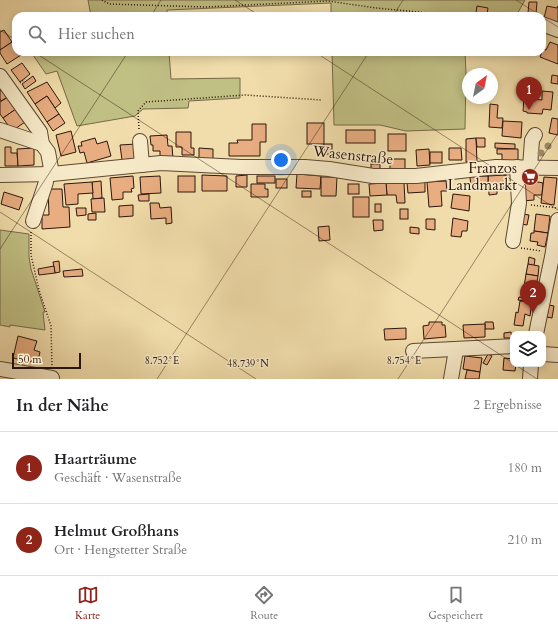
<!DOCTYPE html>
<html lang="de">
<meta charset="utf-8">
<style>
body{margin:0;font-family:Cardo,serif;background:#f6f6f6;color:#202124}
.controls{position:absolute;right:12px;bottom:12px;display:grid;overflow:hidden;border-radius:8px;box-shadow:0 2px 10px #0003}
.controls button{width:36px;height:36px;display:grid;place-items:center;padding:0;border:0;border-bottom:1px solid #e0e0e0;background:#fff;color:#202124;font:20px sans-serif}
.compass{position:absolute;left:462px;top:68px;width:36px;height:36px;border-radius:50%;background:#fff;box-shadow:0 2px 10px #0003;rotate:33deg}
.scale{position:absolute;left:12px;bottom:10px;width:69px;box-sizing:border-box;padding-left:4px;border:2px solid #2c160c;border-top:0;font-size:11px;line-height:14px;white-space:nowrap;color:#2c160c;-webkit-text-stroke:3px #f6e9c8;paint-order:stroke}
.you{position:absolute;left:281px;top:160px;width:14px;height:14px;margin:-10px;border:3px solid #fff;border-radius:50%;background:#1a73e8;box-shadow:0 0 0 6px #1a73e833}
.badge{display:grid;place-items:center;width:26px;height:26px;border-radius:50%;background:#8f2418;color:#fff;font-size:13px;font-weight:700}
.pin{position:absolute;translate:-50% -33px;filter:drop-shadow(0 1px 2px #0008)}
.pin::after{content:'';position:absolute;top:21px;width:14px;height:12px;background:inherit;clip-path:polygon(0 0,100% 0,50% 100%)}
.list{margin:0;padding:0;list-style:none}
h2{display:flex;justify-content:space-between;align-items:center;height:52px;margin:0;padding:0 16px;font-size:17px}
h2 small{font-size:13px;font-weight:400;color:#757577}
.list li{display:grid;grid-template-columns:26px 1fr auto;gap:12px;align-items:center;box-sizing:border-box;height:72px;padding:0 16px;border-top:1px solid #e0e0e0}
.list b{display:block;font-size:15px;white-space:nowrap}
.list p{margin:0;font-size:13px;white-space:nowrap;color:#757577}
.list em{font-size:13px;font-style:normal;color:#757577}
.icon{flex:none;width:22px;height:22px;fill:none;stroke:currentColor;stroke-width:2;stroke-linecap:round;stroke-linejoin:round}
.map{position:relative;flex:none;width:558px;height:379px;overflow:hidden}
.search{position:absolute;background:#fff;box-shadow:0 2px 10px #0003;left:12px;right:12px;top:12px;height:44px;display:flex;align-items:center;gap:10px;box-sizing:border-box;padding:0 14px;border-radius:12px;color:#757577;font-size:15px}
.sheet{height:196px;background:#fff}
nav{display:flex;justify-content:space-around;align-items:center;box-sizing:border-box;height:56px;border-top:1px solid #e0e0e0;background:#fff;font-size:11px;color:#757577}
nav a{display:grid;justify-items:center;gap:2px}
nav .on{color:#8f2418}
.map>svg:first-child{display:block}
.green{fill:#c0bf84;stroke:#766a48}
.building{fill:#e8ad81;stroke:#2c160c}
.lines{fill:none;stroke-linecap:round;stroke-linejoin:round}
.minor-casing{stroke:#5d4834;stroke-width:16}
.path{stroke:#2c160c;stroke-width:1.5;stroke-dasharray:1 2;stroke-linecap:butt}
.minor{stroke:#f6e9c8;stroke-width:14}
.tree{fill:#9d8c67}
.ticks{fill:none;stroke:#2c160c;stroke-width:1;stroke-opacity:0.45}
.labels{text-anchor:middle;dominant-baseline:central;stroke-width:3;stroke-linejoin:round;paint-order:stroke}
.street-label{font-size:15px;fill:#2c160c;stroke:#f6e9c8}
.poi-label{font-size:15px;fill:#2c160c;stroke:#f6e9c8;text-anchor:end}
.ticks-label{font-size:10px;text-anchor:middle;fill:#2c160c;stroke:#f6e9c8;stroke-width:3;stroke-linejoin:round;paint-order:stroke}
</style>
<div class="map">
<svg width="558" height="379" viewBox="0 0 558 379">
<rect width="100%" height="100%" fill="#f1ddab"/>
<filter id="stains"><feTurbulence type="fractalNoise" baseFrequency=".005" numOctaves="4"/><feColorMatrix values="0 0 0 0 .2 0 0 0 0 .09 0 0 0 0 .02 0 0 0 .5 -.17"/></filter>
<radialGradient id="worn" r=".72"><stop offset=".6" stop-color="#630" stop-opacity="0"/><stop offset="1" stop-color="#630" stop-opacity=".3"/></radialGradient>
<g class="green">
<path d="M88,0H525L516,16L464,14L463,16H331V3L167,10V16H91Z"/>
<path d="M31,52H169L171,79L240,78V98L189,101L188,108L143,109L135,116L77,126L57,71L46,74Z"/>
<path d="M332,52H465L466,73L465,129L406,131L380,125H334Z"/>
<path d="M0,230L29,234V257L31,269L45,312H43L45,330L10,325V327L0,325Z"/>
</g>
<g class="building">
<path d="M529,2H537L536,14L528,13Z"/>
<path d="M477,6L488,8L487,14L476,13Z"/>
<path d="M547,6L557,8L558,6V22L544,18Z"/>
<path d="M4,30L12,42L0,50V32Z"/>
<path d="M12,42L16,48V52H19L21,55L7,64L0,53V50Z"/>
<path d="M550,42L558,45V64L540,57L543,49L546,50Z"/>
<path d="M22,63L30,74L20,82L11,70Z"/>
<path d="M552,75L558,76V84L551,83Z"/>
<path d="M33,76L36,81L25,89L22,84Z"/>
<path d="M47,82L61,103L55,108L47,96L35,104L27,92Z"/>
<path d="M4,88L9,96L1,101L0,99V91Z"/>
<path d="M542,91L553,92L551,110L543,109L542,114L527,113V112L523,111L524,98L542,100Z"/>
<path d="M47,96L59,114L47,122L35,104Z"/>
<path d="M8,97L16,109L3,118L0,114V102Z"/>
<path d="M490,104L498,105L497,118H503L502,128L489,127Z"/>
<path d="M16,109L25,122L12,131L3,118Z"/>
<path d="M59,114L65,123L53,131L47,122Z"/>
<path d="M552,118L558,119V135L549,133Z"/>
<path d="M503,121L522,122L521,138L502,136Z"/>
<rect x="307" y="123" width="17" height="21"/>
<path d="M252,124H266V142H260V156H229V143H238L237,140H252Z"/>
<rect x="346" y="130" width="29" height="13"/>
<path d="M71,131L76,152L61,156L56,135Z"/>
<path d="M176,132H191V148H194V155H182V147H176Z"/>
<rect x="388" y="134" width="18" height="17"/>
<path d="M167,135L168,146H172L173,159H160V151H153V145H151L150,136Z"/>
<path d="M95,138L97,144L107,141L111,156L87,163L84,152L80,153L78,146H82L81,142Z"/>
<path d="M476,138L477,161L466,162V139Z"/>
<path d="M476,138H485V147H477Z"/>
<path d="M495,143L515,144V149L495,148Z"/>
<path d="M136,144L137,158L122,160L120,145Z"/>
<rect x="324" y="144" width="8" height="10"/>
<path d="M5,147H11V153H17L18,166H5Z"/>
<path d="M34,148V165L18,166L17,149Z"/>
<path d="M199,148L213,149V162H199Z"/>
<path d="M449,148H461L462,160H449Z"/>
<path d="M429,149L430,165L417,166L416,150Z"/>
<path d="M497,149H518V161L502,160V154H497Z"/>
<rect x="430" y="152" width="12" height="11"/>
<rect x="390" y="159" width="15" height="10"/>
<rect x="371" y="164" width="9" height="10"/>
<path d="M297,174L321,176L320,189L296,188Z"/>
<path d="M520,174H532L533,181L543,183L542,195H534V200L522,201Z"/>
<path d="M202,175L227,176V191H202Z"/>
<path d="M247,175V187H236V176Z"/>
<path d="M506,175L507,188L497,189V194L489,195L488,176Z"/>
<path d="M133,176L134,188L131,189L132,192H123V199L112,200L110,178Z"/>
<path d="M160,176L161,193L141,194L140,177Z"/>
<rect x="178" y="176" width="17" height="16"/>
<rect x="257" y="176" width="18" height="7"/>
<path d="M488,176V188L471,189L470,177Z"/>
<path d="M321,177H337L336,196H321Z"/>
<path d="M544,177L557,178L554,205L541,203Z"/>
<rect x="276" y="179" width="11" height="9"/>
<path d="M101,181L102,198L93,199L92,182Z"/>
<path d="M446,181L447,191H441L442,206L429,207L427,182Z"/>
<path d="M92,182L93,193L78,194V204L66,205L64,184Z"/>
<path d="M404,182L405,203H397L396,195H387L386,183Z"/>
<path d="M425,182V192L408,193L407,183Z"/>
<path d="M386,183L387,195L370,196L369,184Z"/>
<path d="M251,184H265V189H268V197H251Z"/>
<rect x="348" y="184" width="11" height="10"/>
<path d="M48,189H62L63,207H69L70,227L42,229V215H49Z"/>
<rect x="302" y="191" width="9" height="6"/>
<path d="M4,192L23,198L19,210L1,204Z"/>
<path d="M149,194V201H139L138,195Z"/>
<path d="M453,194L470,196L469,211L451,208Z"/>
<rect x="353" y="197" width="16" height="20"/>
<path d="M104,198L105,212H92L91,199Z"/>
<path d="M150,203H159L160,208L171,207L172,223L166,224V218L151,219Z"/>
<rect x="375" y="204" width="6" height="8"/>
<path d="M133,205V216L119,217V206Z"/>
<path d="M76,208H86V215L77,216Z"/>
<rect x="400" y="209" width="8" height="10"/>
<path d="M96,213V220H88V214Z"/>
<path d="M523,214L529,215L527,225L521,224Z"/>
<path d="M536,214L550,216L548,233L534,231Z"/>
<path d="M453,218L468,221L467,231H462L461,237L451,236Z"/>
<path d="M426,219H435V230L426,229Z"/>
<path d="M373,220H383V230L374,231Z"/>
<path d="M329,226L330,240L319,241L318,227Z"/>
<path d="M410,227L419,228V234L410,233Z"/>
<path d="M534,231L548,233L545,247L537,245L538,242L530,241L531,233H534Z"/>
<path d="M529,257L535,259L534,266L528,264Z"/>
<path d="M59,261L60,272L55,273L53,262Z"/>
<path d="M528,264L539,266L538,276L526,274Z"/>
<path d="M54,266L55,273L39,275L38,269Z"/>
<path d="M82,269L83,276L64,277L63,271Z"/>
<path d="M526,274L538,276L536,288L524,287Z"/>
<path d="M519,297L533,299L532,302L518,300Z"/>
<path d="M520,301L532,302L530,316L525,314L523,326L514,325L516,312L518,313Z"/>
<path d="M549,305L554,306L552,318L547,317Z"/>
<path d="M429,322H442V325H445L446,337L424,339L423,326L429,325Z"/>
<path d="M485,322H493L494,329H485Z"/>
<path d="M485,324V337L464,338L463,325Z"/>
<path d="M406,328V339L385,340L384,329Z"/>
<path d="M511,332L512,338H504V333Z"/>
<path d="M18,336L37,341L34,350L40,352L38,361L32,360V362L13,358Z"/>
<path d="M488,354L492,356L487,365L483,363Z"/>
<path d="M465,356L482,358L480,372L463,369Z"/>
<path d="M504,358L513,359V364H516L515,371L503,370Z"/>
<path d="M467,370L480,372L479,379H465Z"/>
</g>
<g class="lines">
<g class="minor-casing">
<g id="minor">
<path d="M542,24L558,30"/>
<path d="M0,76L40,132L42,144"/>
<path d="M0,130L42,144L48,152L52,174"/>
<path d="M140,141L142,165"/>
<path d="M530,167L532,140L535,135"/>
<path d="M0,175L52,174L161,163L241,167H305L329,169L373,176H416L496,167L558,168"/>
<path d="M33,221L46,182L45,174"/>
<path d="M513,241L519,203L517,167"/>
<path d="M536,334L552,257L558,220"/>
<path d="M413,351L513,346"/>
<path d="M543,354L558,355"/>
<path d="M0,369L52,378"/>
<path d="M451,379L456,350"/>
<path d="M530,379L531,364"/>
</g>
</g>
<g class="path">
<path d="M102,0L109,4L206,7L328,1L376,8L460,16"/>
<path d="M20,83L25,79"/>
<path d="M139,129L138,111L146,102L245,95L322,100"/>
<path d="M531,205L558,208"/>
<path d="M31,232V255L39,290L51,326L52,367"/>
<path d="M521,248L541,251"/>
</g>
<use href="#minor" class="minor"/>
</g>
<g class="tree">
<circle cx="548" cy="146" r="3.5"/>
<circle cx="541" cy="153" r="3.5"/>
</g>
<path class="ticks" d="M235,0L260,16M516,0L541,16M151,16L161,0M393,16L403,0M542,17L558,27M0,30L16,40M34,52L513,363M315,52L558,210M0,212L256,379M0,249L128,52M514,364L537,379M157,379L369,52M398,379L558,133"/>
<defs>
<g id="supermarket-disc" transform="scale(0.9)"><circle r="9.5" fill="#8f2418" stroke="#f6e9c8"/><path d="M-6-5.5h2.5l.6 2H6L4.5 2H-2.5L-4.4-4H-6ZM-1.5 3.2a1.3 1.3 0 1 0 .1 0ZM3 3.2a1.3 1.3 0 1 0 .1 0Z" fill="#fff"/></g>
</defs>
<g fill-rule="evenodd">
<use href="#supermarket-disc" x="530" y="177"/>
</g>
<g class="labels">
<g class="street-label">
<text transform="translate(353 155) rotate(6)">Wasenstraße</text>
</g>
<g class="poi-label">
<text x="517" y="168">Franzos<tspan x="517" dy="17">Landmarkt</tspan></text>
</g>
</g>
<g class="ticks-label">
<text x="162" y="364">8.752°E</text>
<text x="404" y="364">8.754°E</text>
<text x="248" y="367">48.739°N</text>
</g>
<rect width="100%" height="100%" filter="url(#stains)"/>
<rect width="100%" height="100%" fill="url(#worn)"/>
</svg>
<div class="controls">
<button><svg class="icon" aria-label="layers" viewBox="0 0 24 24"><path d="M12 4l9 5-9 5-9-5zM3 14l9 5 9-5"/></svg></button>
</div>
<svg class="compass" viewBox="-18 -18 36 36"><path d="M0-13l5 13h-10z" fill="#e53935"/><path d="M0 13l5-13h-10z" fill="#757577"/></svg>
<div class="scale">50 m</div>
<div class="you"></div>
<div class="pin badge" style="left:529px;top:110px">1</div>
<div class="pin badge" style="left:533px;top:313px">2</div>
<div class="search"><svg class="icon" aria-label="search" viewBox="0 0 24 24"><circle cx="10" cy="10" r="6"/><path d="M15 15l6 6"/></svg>Hier suchen</div>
</div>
<section class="sheet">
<h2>In der Nähe<small>2 Ergebnisse</small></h2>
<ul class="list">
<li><span class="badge">1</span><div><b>Haarträume</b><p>Geschäft · Wasenstraße</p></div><em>180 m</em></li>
<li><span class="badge">2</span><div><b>Helmut Großhans</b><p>Ort · Hengstetter Straße</p></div><em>210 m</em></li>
</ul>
</section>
<nav>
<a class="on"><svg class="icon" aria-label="map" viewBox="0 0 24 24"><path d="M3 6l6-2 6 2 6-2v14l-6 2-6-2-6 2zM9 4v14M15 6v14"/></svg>Karte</a>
<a><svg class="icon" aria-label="directions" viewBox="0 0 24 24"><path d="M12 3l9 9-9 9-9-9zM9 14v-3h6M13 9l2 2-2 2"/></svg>Route</a>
<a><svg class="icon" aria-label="saved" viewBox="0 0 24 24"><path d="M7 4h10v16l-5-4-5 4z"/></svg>Gespeichert</a>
</nav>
